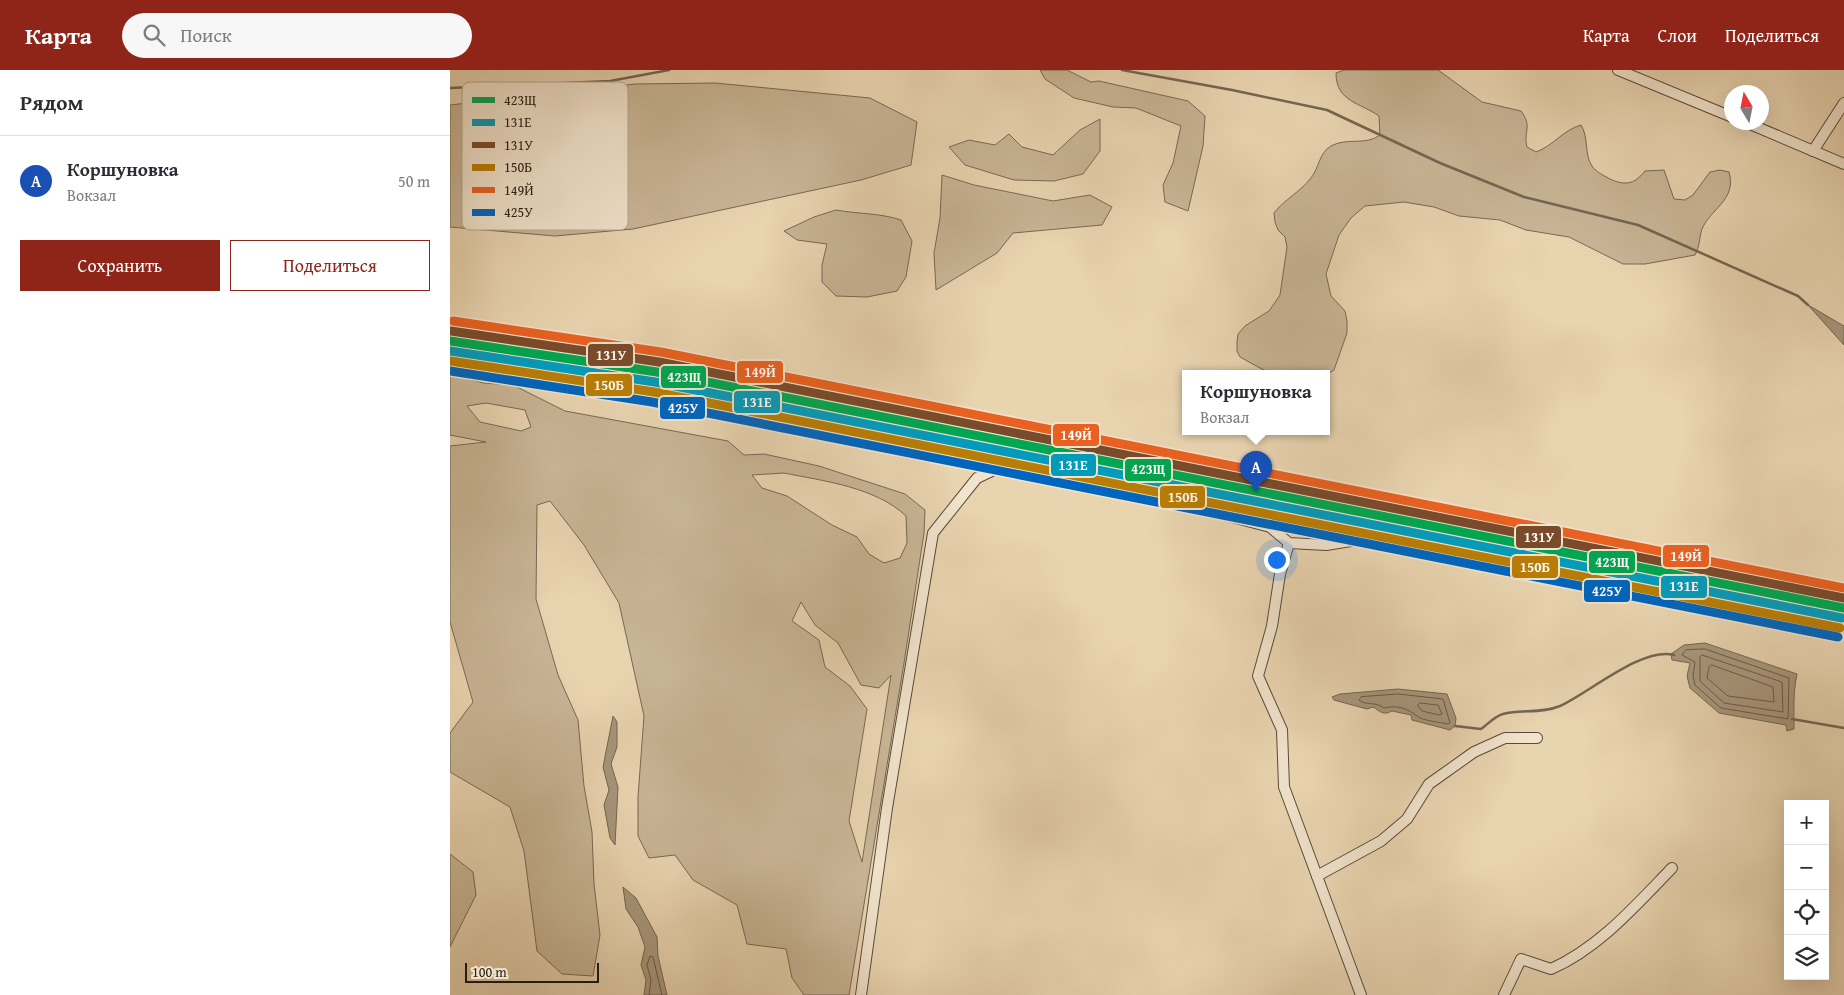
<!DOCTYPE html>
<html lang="ru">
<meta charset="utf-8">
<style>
body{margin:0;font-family:"Gentium Book Plus",serif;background:#f7f7f7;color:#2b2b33}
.controls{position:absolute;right:15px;bottom:15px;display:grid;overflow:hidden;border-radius:0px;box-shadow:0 5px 20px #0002}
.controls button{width:45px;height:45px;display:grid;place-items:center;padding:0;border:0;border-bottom:1px solid #e1e1e2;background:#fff;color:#2b2b33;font:25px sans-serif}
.compass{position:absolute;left:1274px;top:15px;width:45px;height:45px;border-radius:50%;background:#fff;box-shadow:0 5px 20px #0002;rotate:350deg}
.scale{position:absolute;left:15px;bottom:12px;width:134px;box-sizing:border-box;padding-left:5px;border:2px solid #261d14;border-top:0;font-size:14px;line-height:18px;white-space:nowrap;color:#261d14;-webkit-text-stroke:4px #f1e3cc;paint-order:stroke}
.you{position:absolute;left:826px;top:489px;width:18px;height:18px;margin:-12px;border:4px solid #fff;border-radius:50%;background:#1a73e8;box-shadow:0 0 0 8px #1a73e833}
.badge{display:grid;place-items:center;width:32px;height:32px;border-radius:50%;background:#8f2418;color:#fff;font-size:16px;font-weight:700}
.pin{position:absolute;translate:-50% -41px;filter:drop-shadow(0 1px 2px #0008)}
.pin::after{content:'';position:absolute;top:26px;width:18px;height:15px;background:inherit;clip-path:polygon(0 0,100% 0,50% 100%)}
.popup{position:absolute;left:732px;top:300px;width:148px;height:65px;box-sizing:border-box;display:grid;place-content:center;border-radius:0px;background:#fff;filter:drop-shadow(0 1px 4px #0005);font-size:16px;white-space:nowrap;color:#7c7c81}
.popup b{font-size:19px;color:#2b2b33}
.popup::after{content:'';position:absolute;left:50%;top:100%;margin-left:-10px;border:10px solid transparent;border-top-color:#fff}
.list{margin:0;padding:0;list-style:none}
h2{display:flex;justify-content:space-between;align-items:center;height:65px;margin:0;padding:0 20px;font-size:21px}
h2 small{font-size:16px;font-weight:400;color:#7c7c81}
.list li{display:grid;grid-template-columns:32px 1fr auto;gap:15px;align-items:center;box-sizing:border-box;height:90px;padding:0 20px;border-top:1px solid #e1e1e2}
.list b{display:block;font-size:19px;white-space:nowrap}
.list p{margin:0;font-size:16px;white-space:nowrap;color:#7c7c81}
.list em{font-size:16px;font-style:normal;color:#7c7c81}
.actions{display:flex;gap:10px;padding:15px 20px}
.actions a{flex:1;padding:11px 0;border:1px solid #8f2418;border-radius:0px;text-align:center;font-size:18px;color:#8f2418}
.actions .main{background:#8f2418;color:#fff}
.icon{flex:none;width:28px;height:28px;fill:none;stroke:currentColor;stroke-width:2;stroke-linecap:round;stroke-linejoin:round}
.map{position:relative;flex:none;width:1394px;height:925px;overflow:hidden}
header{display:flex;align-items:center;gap:30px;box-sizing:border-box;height:70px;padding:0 25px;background:#8f2418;color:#fff}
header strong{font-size:24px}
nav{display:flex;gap:28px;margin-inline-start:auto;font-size:18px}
.search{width:350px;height:45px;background:#f7f7f7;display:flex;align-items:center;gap:12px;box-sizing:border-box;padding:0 18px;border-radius:28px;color:#7c7c81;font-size:19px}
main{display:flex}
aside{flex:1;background:#fff}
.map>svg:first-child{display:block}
.green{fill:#c8b595;stroke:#776954;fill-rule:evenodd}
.water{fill:#a7967b;stroke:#736652}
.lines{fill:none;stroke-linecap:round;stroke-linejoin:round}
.shore{stroke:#665a48;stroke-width:1}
.stream{stroke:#736652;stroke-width:2.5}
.street-casing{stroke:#574b3b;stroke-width:12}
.street{stroke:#f1e3cc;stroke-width:10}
.rail-1-casing{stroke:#f1e3cc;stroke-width:12}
.rail-2-casing{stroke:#f1e3cc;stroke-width:12}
.rail-3-casing{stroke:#f1e3cc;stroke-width:12}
.rail-4-casing{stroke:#f1e3cc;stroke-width:12}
.rail-5-casing{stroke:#f1e3cc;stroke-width:12}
.rail-6-casing{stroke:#f1e3cc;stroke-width:12}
.rail-1{stroke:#00a651;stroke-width:9}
.rail-2{stroke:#049bbb;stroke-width:9}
.rail-3{stroke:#7a4b2a;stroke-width:9}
.rail-4{stroke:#b87d06;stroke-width:9}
.rail-5{stroke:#e86121;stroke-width:9}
.rail-6{stroke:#0065bd;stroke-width:9}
.key{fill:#f1e3cc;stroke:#b4a895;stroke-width:1}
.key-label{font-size:14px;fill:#261d14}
.line-badge{stroke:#f1e3cc;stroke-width:2}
.badge-label{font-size:14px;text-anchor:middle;font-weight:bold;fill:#fff}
</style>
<header>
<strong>Карта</strong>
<div class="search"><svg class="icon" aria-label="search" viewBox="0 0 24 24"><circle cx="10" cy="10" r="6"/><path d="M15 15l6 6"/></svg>Поиск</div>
<nav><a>Карта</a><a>Слои</a><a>Поделиться</a></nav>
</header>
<main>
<aside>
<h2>Рядом<small></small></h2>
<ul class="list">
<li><span class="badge" style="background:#1a4fb4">A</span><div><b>Коршуновка</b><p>Вокзал</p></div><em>50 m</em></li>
</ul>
<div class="actions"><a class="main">Сохранить</a><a>Поделиться</a></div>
</aside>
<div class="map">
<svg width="1394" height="925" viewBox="0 0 1394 925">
<rect width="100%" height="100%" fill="#e9d4b0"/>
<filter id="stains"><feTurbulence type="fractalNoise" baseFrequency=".004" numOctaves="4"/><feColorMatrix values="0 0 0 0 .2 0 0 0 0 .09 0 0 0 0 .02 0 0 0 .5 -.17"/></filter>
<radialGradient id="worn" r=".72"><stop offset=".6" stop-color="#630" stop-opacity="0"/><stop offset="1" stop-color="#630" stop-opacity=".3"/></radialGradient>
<g class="green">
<path d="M590,0H617L641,12L649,11L738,31L755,46L753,76L738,141L715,132L713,115L723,93L731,56L686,38L663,37L624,28L595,9Z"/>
<path d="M894,0H988L1032,32L1071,41C1083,57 1073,61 1077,77L1086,82C1103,76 1113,60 1131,55C1139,68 1134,84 1142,96C1146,102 1153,105 1158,108C1174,116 1184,115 1195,101L1214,100L1224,129L1235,130L1243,125L1260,102L1270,100L1279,102C1287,130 1261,138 1252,159C1249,168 1250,176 1245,185L1195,194H1173L1119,167L1076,160L1050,150L1009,146L984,137L954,132L915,136L901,148L889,165L876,204L881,226L895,241L897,251V263L884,300L876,305L819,303L790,287L787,281V272L788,264L795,256L819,241L830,225L837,177L835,167L828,160L825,152L824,143C834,130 850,122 861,108C869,98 869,83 881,76C897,67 916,76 930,65L929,46C911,33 886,32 886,3Z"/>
<path d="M265,13L420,28L467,52L461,95L411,110L183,159L105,166L0,157V35L185,14Z"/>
<path d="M650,49V81L633,104L604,111L564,110L515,95L499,77L519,70L545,75L559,64L572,77L603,85L630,60Z"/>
<path d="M492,105L524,115L603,131L640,125L662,137L652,155L563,163L547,183L486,220L484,183L490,148Z"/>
<path d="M386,140C408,144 430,143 451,150L462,171L456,207L447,221L417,227L386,226L372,212V195L377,174L347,170L334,161L364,147Z"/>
<path d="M0,303L33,313L63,315L115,341L278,371L294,385L314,384L369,396L455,424L475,440L474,463L454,593L399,925H354L342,908L336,879L297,874L287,835L243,810L225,785L199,788L188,766V727L194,646L169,533L134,475L100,431L87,435L86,529L108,605L128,650L134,716L142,762L144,814L150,865L143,906L112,904L87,881L74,781L60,737L0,702V663L23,632L0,552V376L36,372L0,365ZM36,333L75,340L81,357L71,361L30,352L17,336ZM334,403C374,411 425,417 456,446L457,473L450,488L434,493L419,484L407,467L382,455L337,426L312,418L302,405ZM351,532L365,555L388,573L411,615L429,618L441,605L412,792L399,751L417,639L400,616L375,597L369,570L342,551Z"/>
<path d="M0,784L23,802L26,825L0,877Z"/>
</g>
<g class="water">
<path d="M1358,235L1394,256V275Z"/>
<path d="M1255,573L1347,604C1343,623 1344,640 1344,659L1337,661L1336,655L1269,643L1240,618L1237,606L1240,593L1222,590L1221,584L1234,575Z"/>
<path d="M948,619L997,624L1006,648L1005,656L1000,660L962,650L961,645L942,641C933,646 930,641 923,637L917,639L884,630L882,627L890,624Z"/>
<path d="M163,646L167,652V677L161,694L168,717L165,775L160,768L154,735L159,720L153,697Z"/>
<path d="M173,817L186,828L207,867L208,886L217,925H194L196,910L191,895L195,877L188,857L176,839Z"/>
</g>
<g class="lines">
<g class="shore">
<path d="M1255,579L1339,608L1338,649L1271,638L1245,615L1243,606L1245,592L1232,585L1236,580Z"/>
<path d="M1252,585L1332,612L1333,642L1274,633L1250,611V587Z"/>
<path d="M1262,595L1323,617L1324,632L1278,626L1257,608L1259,597Z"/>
<path d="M948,624L993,629L1000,653L998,654C990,652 973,651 967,646C957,638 947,635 934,638C925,631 916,636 909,630L911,627Z"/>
<path d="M970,633L988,635L992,644L989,645L972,641L968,636Z"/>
<path d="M199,925L201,910L197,895L200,886L203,887L212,925"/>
</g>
<g class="stream">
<path d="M672,0L782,20L877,40L990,93L1074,127L1188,155L1348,226L1358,235"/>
<path d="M0,18L160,11L219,0"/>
<path d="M1342,649L1394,658"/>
<path d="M1005,656L1031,659C1038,654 1045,646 1053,644C1072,639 1091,644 1110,636C1139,623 1193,576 1224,585"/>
</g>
<g class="street-casing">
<g id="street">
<path d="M1168,0L1282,47"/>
<path d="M1295,52L1394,94"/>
<path d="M1363,81L1394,33"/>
<path d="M839,473L830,504L822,556L808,606L832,660L834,717L911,925"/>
<path d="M867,806L931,771L957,749L979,714L1024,682L1055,668H1087"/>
<path d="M411,925L437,738L483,463L527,408L550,397L573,400L752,439L820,457L839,473L876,475L907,470L980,483L1008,479L1167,506L1204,518L1349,540"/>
<path d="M1054,925L1071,889L1101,899C1149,878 1186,835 1222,798"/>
</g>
</g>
<use href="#street" class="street"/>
<g class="rail-1-casing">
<path id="rail-1" d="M0,271L207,302L1394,538"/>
</g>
<g class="rail-2-casing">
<path id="rail-2" d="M0,281L205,312L1392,548"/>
</g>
<g class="rail-3-casing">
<path id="rail-3" d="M1,261L209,292L1394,528"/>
</g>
<g class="rail-4-casing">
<path id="rail-4" d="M0,291L204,322L1390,558"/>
</g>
<g class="rail-5-casing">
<path id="rail-5" d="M3,251L211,282L1394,518"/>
</g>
<g class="rail-6-casing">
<path id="rail-6" d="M0,301L202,332L1388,567"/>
</g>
<use href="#rail-1" class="rail-1"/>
<use href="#rail-2" class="rail-2"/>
<use href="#rail-3" class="rail-3"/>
<use href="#rail-4" class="rail-4"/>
<use href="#rail-5" class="rail-5"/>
<use href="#rail-6" class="rail-6"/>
</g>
<rect x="12" y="12" width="166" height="148" rx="8" class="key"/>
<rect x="22" y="27" width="23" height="6" fill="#00a651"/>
<rect x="22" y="49" width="23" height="7" fill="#049bbb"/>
<rect x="22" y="72" width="23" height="6" fill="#7a4b2a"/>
<rect x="22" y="94" width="23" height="7" fill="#b87d06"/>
<rect x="22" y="117" width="23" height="6" fill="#e86121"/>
<rect x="22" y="139" width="23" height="7" fill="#0065bd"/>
<g class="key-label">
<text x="54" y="35">423Щ</text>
<text x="54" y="57">131Е</text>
<text x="54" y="80">131У</text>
<text x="54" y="102">150Б</text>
<text x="54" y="125">149Й</text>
<text x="54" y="147">425У</text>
</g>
<g class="line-badge">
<rect x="137" y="273" width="47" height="24" rx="5" fill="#7a4b2a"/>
<rect x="286" y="290" width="48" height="24" rx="5" fill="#e86121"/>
<rect x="210" y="295" width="47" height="24" rx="5" fill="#00a651"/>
<rect x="135" y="303" width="48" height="24" rx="5" fill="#b87d06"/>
<rect x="283" y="320" width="48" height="24" rx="5" fill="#049bbb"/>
<rect x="209" y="326" width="47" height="24" rx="5" fill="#0065bd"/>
<rect x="602" y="353" width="48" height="24" rx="5" fill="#e86121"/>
<rect x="600" y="383" width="47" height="24" rx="5" fill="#049bbb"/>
<rect x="674" y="388" width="48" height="24" rx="5" fill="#00a651"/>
<rect x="709" y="415" width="47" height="24" rx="5" fill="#b87d06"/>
<rect x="1065" y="455" width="47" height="24" rx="5" fill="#7a4b2a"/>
<rect x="1212" y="474" width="48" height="24" rx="5" fill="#e86121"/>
<rect x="1138" y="480" width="48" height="24" rx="5" fill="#00a651"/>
<rect x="1061" y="485" width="48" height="24" rx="5" fill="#b87d06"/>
<rect x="1210" y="505" width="48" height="24" rx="5" fill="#049bbb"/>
<rect x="1133" y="509" width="48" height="24" rx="5" fill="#0065bd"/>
</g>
<g class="badge-label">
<text x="161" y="290">131У</text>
<text x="310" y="307">149Й</text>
<text x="234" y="312">423Щ</text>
<text x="159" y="320">150Б</text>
<text x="307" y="337">131Е</text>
<text x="233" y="343">425У</text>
<text x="626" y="370">149Й</text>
<text x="623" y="400">131Е</text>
<text x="698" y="404">423Щ</text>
<text x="733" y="432">150Б</text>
<text x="1089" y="472">131У</text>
<text x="1236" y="491">149Й</text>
<text x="1162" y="497">423Щ</text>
<text x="1085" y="502">150Б</text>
<text x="1234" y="521">131Е</text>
<text x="1157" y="526">425У</text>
</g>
<rect width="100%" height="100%" filter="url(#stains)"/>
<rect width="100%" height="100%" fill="url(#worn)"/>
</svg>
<div class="controls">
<button>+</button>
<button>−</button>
<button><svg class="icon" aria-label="locate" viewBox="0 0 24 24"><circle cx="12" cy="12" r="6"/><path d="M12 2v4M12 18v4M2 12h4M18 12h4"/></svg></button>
<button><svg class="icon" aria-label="layers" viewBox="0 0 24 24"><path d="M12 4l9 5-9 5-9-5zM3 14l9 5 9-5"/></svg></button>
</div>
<svg class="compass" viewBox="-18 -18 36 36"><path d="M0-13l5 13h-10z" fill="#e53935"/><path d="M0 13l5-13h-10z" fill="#7c7c81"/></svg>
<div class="scale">100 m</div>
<div class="you"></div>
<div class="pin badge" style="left:806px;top:422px;background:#1a4fb4">A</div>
<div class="popup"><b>Коршуновка</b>Вокзал</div>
</div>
</main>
